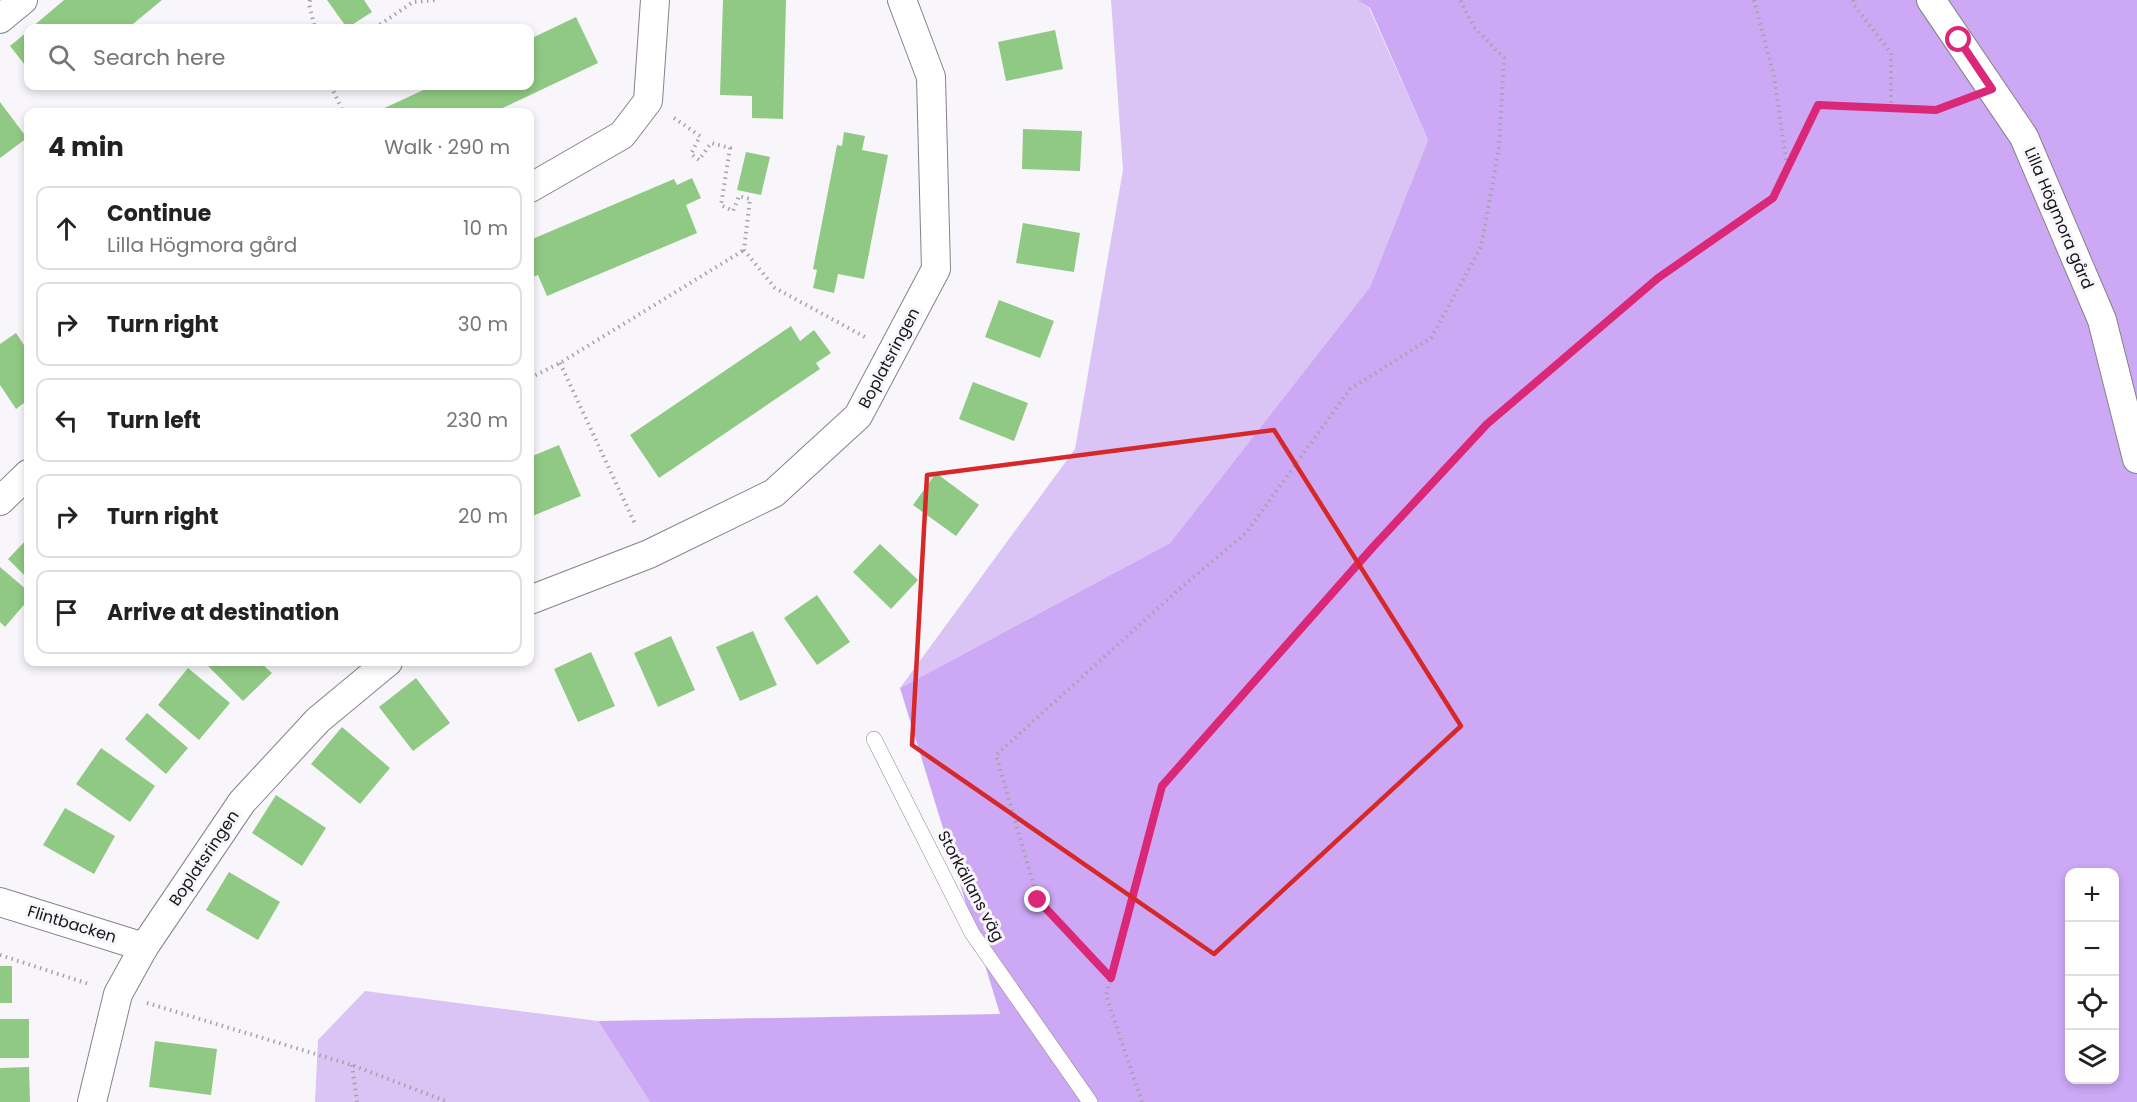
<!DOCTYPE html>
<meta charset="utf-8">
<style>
body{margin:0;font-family:Poppins,sans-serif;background:#f2f2f2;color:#222}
.controls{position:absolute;right:18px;bottom:18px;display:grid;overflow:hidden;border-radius:12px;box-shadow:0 3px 9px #0003}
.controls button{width:54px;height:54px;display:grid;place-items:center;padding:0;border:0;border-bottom:2px solid #e0e0e0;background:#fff;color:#222;font:30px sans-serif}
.stop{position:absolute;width:18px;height:18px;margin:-14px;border:4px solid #db2777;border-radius:50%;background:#fff}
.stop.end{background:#db2777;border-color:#fff;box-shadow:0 2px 6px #0008}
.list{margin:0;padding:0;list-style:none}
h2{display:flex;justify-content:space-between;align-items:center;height:78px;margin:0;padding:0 24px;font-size:26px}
h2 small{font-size:20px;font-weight:400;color:#767676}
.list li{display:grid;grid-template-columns:39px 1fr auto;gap:18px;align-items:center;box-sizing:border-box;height:84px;margin:0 12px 12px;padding:0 12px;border:2px solid #e0e0e0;border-radius:12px}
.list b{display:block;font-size:22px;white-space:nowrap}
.list p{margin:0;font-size:20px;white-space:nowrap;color:#767676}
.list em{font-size:20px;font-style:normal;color:#767676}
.icon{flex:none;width:33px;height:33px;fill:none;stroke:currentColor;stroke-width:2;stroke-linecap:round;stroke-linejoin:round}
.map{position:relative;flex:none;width:2137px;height:1102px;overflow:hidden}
.search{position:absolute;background:#fff;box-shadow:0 3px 9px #0003;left:24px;top:24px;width:510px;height:66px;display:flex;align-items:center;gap:15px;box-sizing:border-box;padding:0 21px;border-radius:12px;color:#767676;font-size:22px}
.panel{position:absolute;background:#fff;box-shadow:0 3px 9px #0003;left:24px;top:108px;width:510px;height:558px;border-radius:12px}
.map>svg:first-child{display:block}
.green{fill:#dac3f5}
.forest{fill:#cda8f5;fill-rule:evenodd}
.building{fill:#90c983}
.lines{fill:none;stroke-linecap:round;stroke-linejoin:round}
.service-casing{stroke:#858388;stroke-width:16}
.minor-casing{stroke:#858388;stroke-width:30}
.path{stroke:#a5a3a7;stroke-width:4;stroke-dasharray:1.5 4.5;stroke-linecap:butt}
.service{stroke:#fff;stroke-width:15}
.minor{stroke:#fff;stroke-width:28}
.route{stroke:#db2777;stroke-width:8}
.marked{fill:none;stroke:#d62828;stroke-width:4.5;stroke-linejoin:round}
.labels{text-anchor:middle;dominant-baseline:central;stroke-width:6;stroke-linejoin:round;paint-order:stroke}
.street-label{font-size:16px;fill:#161517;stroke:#f8f6fb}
</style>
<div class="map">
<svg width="2137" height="1102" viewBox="0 0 2137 1102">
<rect width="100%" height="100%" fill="#f8f6fb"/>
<g class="green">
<path d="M1111,0H1357L1369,8L1428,140L1370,287L1170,543L900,688L1075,449L1123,170Z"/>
<path d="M365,991L598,1021L650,1102H315L318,1040Z"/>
</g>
<path class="forest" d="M1357,0H2137V1102H650L598,1021L1000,1014L900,688L1170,543L1370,287L1428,140L1370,8ZM2070,872H2114V1080H2070Z"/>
<g class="building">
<path d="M64,0H162L128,28H31Z"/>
<path d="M327,0H364L372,12L347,28Z"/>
<path d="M723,0H786L783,119L752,118V96L720,95Z"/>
<path d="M576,17L598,63L494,112H379L378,111L432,86H530V39Z"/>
<path d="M1055,30L1063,69L1006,81L998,42Z"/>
<path d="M28,31V69L10,46Z"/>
<path d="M0,102L27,138L0,158Z"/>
<path d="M1023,129L1082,131L1080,171L1022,169Z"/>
<path d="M844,132L865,136L862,150L888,155L864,279L838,274L834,293L813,288L817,270L813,269L837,145L842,146Z"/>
<path d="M746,152L770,157L761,195L737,190Z"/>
<path d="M692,178L701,198L686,205L697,233L547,296L538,275L530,278V240L674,179L677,185Z"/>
<path d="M1023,223L1080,233L1074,272L1016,263Z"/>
<path d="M999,300L1054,321L1040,358L985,337Z"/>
<path d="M791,326L800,341L814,330L831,353L816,363L820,369L659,478L630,435Z"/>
<path d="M16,333L28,351V400L16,409L0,385V344Z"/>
<path d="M973,382L1028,403L1014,441L959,419Z"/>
<path d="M559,445L581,496L530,517V457Z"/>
<path d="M936,473L979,505L956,536L913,505Z"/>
<path d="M28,538V579L8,559Z"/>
<path d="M880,544L918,580L891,609L853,572Z"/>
<path d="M0,567L28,591V600L5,627L0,622Z"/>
<path d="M817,595L850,642L817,665L784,618Z"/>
<path d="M753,631L777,685L740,701L716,647Z"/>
<path d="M671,636L695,690L658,707L634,653Z"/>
<path d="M591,652L615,706L578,722L554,669Z"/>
<path d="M204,662H260L272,673L243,701Z"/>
<path d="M188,668L230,703L199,740L158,705Z"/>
<path d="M416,678L450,723L413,751L379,707Z"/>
<path d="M147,713L188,748L166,774L125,739Z"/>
<path d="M342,727L390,768L360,804L311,764Z"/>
<path d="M101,748L155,786L130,822L76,784Z"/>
<path d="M276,795L326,828L302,866L252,833Z"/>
<path d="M65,808L115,836L94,874L43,845Z"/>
<path d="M229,872L280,902L258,940L206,910Z"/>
<rect x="0" y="966" width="12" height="37"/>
<rect x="0" y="1019" width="29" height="39"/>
<path d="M155,1041L217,1049L211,1095L149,1087Z"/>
<path d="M29,1067L30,1102H0V1068Z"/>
</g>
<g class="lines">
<g class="service-casing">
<path id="service" d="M874,739L972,933L1090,1102"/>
</g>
<g class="minor-casing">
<g id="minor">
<path d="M1931,0L2024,137L2102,320L2137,459"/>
<path d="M0,19L23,0"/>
<path d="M530,188L622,135L648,101L655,0"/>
<path d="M0,501L28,474"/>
<path d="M530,600L649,554L774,493L858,416L936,269L931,77L902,0"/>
<path d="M0,902L144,947"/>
<path d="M92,1102L118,994L144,947L242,802L318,720L388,662"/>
</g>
</g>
<g class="path">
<path d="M310,0L309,4L315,28"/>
<path d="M1754,0L1774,76L1787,167"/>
<path d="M1853,0L1854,5L1891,53V108"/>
<path d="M375,28L413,2L437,0"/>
<path d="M331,86L343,112"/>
<path d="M674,118L700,136L691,154L699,160L711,143L730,148L721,205L733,211L739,196L750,199L744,250L775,288L865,337"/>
<path d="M560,363L636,526"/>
<path d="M530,378L560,363L744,250"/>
<path d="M0,955L89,984"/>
<path d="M1110,977L1038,900L996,755L1176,592L1246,533L1350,389L1431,338L1481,247L1499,148L1504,58L1474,27L1460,0"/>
<path d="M147,1003L352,1065L448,1102"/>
<path d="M352,1065L357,1102"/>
<path d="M1142,1102L1106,995L1162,786L1373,547L1487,424L1658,278L1773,198L1818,106L1936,109L1963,100"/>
</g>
<use href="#service" class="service"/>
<use href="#minor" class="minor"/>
</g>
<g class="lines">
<path class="route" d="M1038,900L1111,978L1162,786L1373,547L1487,424L1658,278L1773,198L1818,105L1936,110L1992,89L1959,40"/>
</g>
<path class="marked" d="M1274,430L1461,726L1214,954L912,745L927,475Z"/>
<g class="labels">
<g class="street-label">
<text transform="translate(2059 218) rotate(67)">Lilla Högmora gård</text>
<text transform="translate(889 358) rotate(-62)">Boplatsringen</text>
<text transform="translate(204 858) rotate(-56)">Boplatsringen</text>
<text transform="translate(971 886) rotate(62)">Storkällans väg</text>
<text transform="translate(72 924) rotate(17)">Flintbacken</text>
</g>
</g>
</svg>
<div class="controls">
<button>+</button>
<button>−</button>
<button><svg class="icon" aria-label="locate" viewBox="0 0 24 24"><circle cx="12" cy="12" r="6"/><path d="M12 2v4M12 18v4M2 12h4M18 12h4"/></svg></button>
<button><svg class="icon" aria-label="layers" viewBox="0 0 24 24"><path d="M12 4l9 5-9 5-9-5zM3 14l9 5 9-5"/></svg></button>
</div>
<div class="stop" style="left:1959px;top:40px"></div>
<div class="stop end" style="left:1038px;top:900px"></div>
<div class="search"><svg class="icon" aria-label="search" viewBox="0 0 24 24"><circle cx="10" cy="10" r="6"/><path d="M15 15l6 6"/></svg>Search here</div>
<section class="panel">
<h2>4 min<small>Walk · 290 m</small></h2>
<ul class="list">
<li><svg class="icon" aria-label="ahead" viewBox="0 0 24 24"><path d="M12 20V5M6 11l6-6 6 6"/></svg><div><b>Continue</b><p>Lilla Högmora gård</p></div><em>10 m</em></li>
<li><svg class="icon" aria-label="right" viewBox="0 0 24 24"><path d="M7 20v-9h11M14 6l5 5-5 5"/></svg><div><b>Turn right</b></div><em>30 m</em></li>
<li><svg class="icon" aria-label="left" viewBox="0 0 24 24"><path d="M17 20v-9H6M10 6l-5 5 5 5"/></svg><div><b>Turn left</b></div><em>230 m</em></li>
<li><svg class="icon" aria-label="right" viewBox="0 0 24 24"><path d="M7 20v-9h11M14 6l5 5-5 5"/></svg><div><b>Turn right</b></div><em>20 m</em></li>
<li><svg class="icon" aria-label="arrive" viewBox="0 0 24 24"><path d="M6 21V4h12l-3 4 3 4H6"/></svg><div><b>Arrive at destination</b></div></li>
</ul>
</section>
</div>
